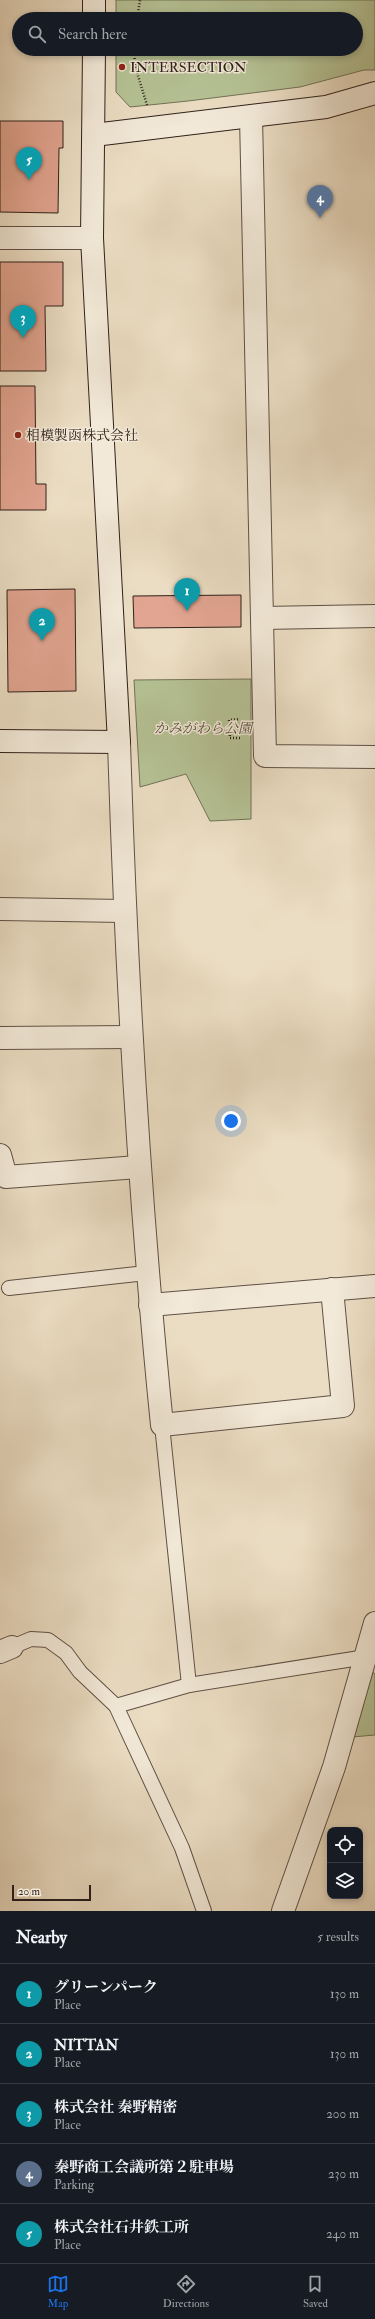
<!DOCTYPE html>
<meta charset="utf-8">
<style>
body{margin:0;font-family:"IM FELL Double Pica","Noto Serif JP",serif;background:#242831;color:#f1f3f6}
.controls{position:absolute;right:12px;bottom:12px;display:grid;overflow:hidden;border-radius:8px;box-shadow:0 2px 6px #0003}
.controls button{width:36px;height:36px;display:grid;place-items:center;padding:0;border:0;border-bottom:1px solid #363941;background:#171b24;color:#f1f3f6;font:20px sans-serif}
.scale{position:absolute;left:12px;bottom:10px;width:79px;box-sizing:border-box;padding-left:4px;border:2px solid #30211b;border-top:0;font-size:11px;line-height:14px;white-space:nowrap;color:#30211b;-webkit-text-stroke:3px #f2e9d8;paint-order:stroke}
.you{position:absolute;left:231px;top:1121px;width:14px;height:14px;margin:-10px;border:3px solid #fff;border-radius:50%;background:#1a73e8;box-shadow:0 0 0 6px #1a73e833}
.badge{display:grid;place-items:center;width:26px;height:26px;border-radius:50%;background:#1a73e8;color:#fff;font-size:13px;font-weight:700}
.pin{position:absolute;translate:-50% -33px;filter:drop-shadow(0 1px 2px #0008)}
.pin::after{content:'';position:absolute;top:21px;width:14px;height:12px;background:inherit;clip-path:polygon(0 0,100% 0,50% 100%)}
.list{margin:0;padding:0;list-style:none}
h2{display:flex;justify-content:space-between;align-items:center;height:52px;margin:0;padding:0 16px;font-size:17px}
h2 small{font-size:13px;font-weight:400;color:#9ea1a6}
.list li{display:grid;grid-template-columns:26px 1fr auto;gap:12px;align-items:center;box-sizing:border-box;height:60px;padding:0 16px;border-top:1px solid #363941}
.list b{display:block;font-size:15px;white-space:nowrap}
.list p{margin:0;font-size:13px;white-space:nowrap;color:#9ea1a6}
.list em{font-size:13px;font-style:normal;color:#9ea1a6}
.icon{flex:none;width:22px;height:22px;fill:none;stroke:currentColor;stroke-width:2;stroke-linecap:round;stroke-linejoin:round}
.map{position:relative;flex:none;width:375px;height:1911px;overflow:hidden}
.search{position:absolute;background:#171b24;box-shadow:0 2px 6px #0003;left:12px;right:12px;top:12px;height:44px;display:flex;align-items:center;gap:10px;box-sizing:border-box;padding:0 14px;border-radius:22px;color:#9ea1a6;font-size:15px}
.sheet{height:352px;background:#171b24}
nav{display:flex;justify-content:space-around;align-items:center;box-sizing:border-box;height:56px;border-top:1px solid #363941;background:#171b24;font-size:11px;color:#9ea1a6}
nav a{display:grid;justify-items:center;gap:2px}
nav .on{color:#1a73e8}
.map>svg:first-child{display:block}
.green{fill:#b5c295;stroke:#727258}
.building{fill:#e2a591;stroke:#30211b}
.lines{fill:none;stroke-linecap:round;stroke-linejoin:round}
.lane-casing{stroke:#5f5045;stroke-width:16}
.street-casing{stroke:#5f5045;stroke-width:24}
.secondary-casing{stroke:#30211b;stroke-width:24}
.path{stroke:#30211b;stroke-width:2.5;stroke-dasharray:1 2;stroke-linecap:butt}
.lane{stroke:#f2e9d8;stroke-width:14}
.street{stroke:#f2e9d8;stroke-width:22}
.secondary{stroke:#f2e9d8;stroke-width:22}
.poi-dot{fill:#8f2418;stroke:#f2e9d8;stroke-width:1.5}
.labels{text-anchor:middle;dominant-baseline:central;stroke-width:3;stroke-linejoin:round;paint-order:stroke}
.poi-label{font-size:14px;fill:#30211b;stroke:#f2e9d8;text-anchor:start}
.park-label{font-size:14px;font-style:italic;fill:#585140;stroke:#f2e9d8}
</style>
<div class="map">
<svg width="375" height="1911" viewBox="0 0 375 1911">
<rect width="100%" height="100%" fill="#ebddc3"/>
<filter id="stains"><feTurbulence type="fractalNoise" baseFrequency=".005" numOctaves="4"/><feColorMatrix values="0 0 0 0 .2 0 0 0 0 .09 0 0 0 0 .02 0 0 0 .5 -.17"/></filter>
<radialGradient id="worn" r=".72"><stop offset=".6" stop-color="#630" stop-opacity="0"/><stop offset="1" stop-color="#630" stop-opacity=".3"/></radialGradient>
<g class="green">
<path d="M116,0H375V70H364L300,87L188,101L130,107L116,92V49H356V19H116Z"/>
<path d="M251,679V819L210,821L186,774L140,787L134,680Z"/>
<path d="M373,1672L375,1674V1735L352,1737Z"/>
</g>
<g class="building">
<path d="M0,121H63V148H59L58,213L0,212Z"/>
<path d="M0,262H63V306H45L46,371H0Z"/>
<path d="M0,386H35L36,484H46V510H0Z"/>
<path d="M75,589L76,691L8,692L7,590Z"/>
<path d="M241,595V627L134,628L133,596Z"/>
</g>
<g class="lines">
<g class="lane-casing">
<g id="lane">
<path d="M9,1288L146,1273"/>
<path d="M162,1425L189,1685"/>
<path d="M12,1647L31,1639L48,1640L66,1653L80,1672L116,1706L182,1848L204,1911"/>
<path d="M116,1706L189,1685L366,1657"/>
</g>
</g>
<g class="street-casing">
<g id="street">
<path d="M251,117L265,756L375,757"/>
<path d="M0,238H92"/>
<path d="M262,618L375,616"/>
<path d="M119,742C126,970 139,1198 162,1425L343,1406L332,1289"/>
<path d="M0,909L124,911"/>
<path d="M0,1038L131,1037"/>
<path d="M0,1155L6,1177L138,1167"/>
<path d="M150,1305L375,1286"/>
<path d="M0,1652L12,1647"/>
<path d="M283,1911L334,1767L375,1623"/>
</g>
</g>
<g class="secondary-casing">
<g id="secondary">
<path d="M94,0V19"/>
<path d="M94,135L326,107L375,93"/>
<path d="M0,741L119,742L92,238L94,49"/>
</g>
</g>
<g class="path">
<path d="M137,19L140,0"/>
<path d="M134,49L135,66L147,105"/>
<path d="M240,738H230L229,720L240,719"/>
</g>
<use href="#lane" class="lane"/>
<use href="#street" class="street"/>
<use href="#secondary" class="secondary"/>
</g>
<g class="poi-dot">
<circle cx="122" cy="67" r="4"/>
<circle cx="18" cy="435" r="4"/>
</g>
<g class="labels">
<g class="poi-label">
<text x="130" y="67">INTERSECTION</text>
<text x="26" y="435">相模製函株式会社</text>
</g>
<g class="park-label">
<text x="203" y="728">かみがわら公園</text>
</g>
</g>
<rect width="100%" height="100%" filter="url(#stains)"/>
<rect width="100%" height="100%" fill="url(#worn)"/>
</svg>
<div class="controls">
<button><svg class="icon" aria-label="locate" viewBox="0 0 24 24"><circle cx="12" cy="12" r="6"/><path d="M12 2v4M12 18v4M2 12h4M18 12h4"/></svg></button>
<button><svg class="icon" aria-label="layers" viewBox="0 0 24 24"><path d="M12 4l9 5-9 5-9-5zM3 14l9 5 9-5"/></svg></button>
</div>
<div class="scale">20 m</div>
<div class="you"></div>
<div class="pin badge" style="left:187px;top:611px;background:#0f9aa8">1</div>
<div class="pin badge" style="left:42px;top:641px;background:#0f9aa8">2</div>
<div class="pin badge" style="left:23px;top:338px;background:#0f9aa8">3</div>
<div class="pin badge" style="left:320px;top:218px;background:#5c6f8a">4</div>
<div class="pin badge" style="left:29px;top:180px;background:#0f9aa8">5</div>
<div class="search"><svg class="icon" aria-label="search" viewBox="0 0 24 24"><circle cx="10" cy="10" r="6"/><path d="M15 15l6 6"/></svg>Search here</div>
</div>
<section class="sheet">
<h2>Nearby<small>5 results</small></h2>
<ul class="list">
<li><span class="badge" style="background:#0f9aa8">1</span><div><b>グリーンパーク</b><p>Place</p></div><em>130 m</em></li>
<li><span class="badge" style="background:#0f9aa8">2</span><div><b>NITTAN</b><p>Place</p></div><em>130 m</em></li>
<li><span class="badge" style="background:#0f9aa8">3</span><div><b>株式会社 秦野精密</b><p>Place</p></div><em>200 m</em></li>
<li><span class="badge" style="background:#5c6f8a">4</span><div><b>秦野商工会議所第２駐車場</b><p>Parking</p></div><em>230 m</em></li>
<li><span class="badge" style="background:#0f9aa8">5</span><div><b>株式会社石井鉄工所</b><p>Place</p></div><em>240 m</em></li>
</ul>
</section>
<nav>
<a class="on"><svg class="icon" aria-label="map" viewBox="0 0 24 24"><path d="M3 6l6-2 6 2 6-2v14l-6 2-6-2-6 2zM9 4v14M15 6v14"/></svg>Map</a>
<a><svg class="icon" aria-label="directions" viewBox="0 0 24 24"><path d="M12 3l9 9-9 9-9-9zM9 14v-3h6M13 9l2 2-2 2"/></svg>Directions</a>
<a><svg class="icon" aria-label="saved" viewBox="0 0 24 24"><path d="M7 4h10v16l-5-4-5 4z"/></svg>Saved</a>
</nav>
